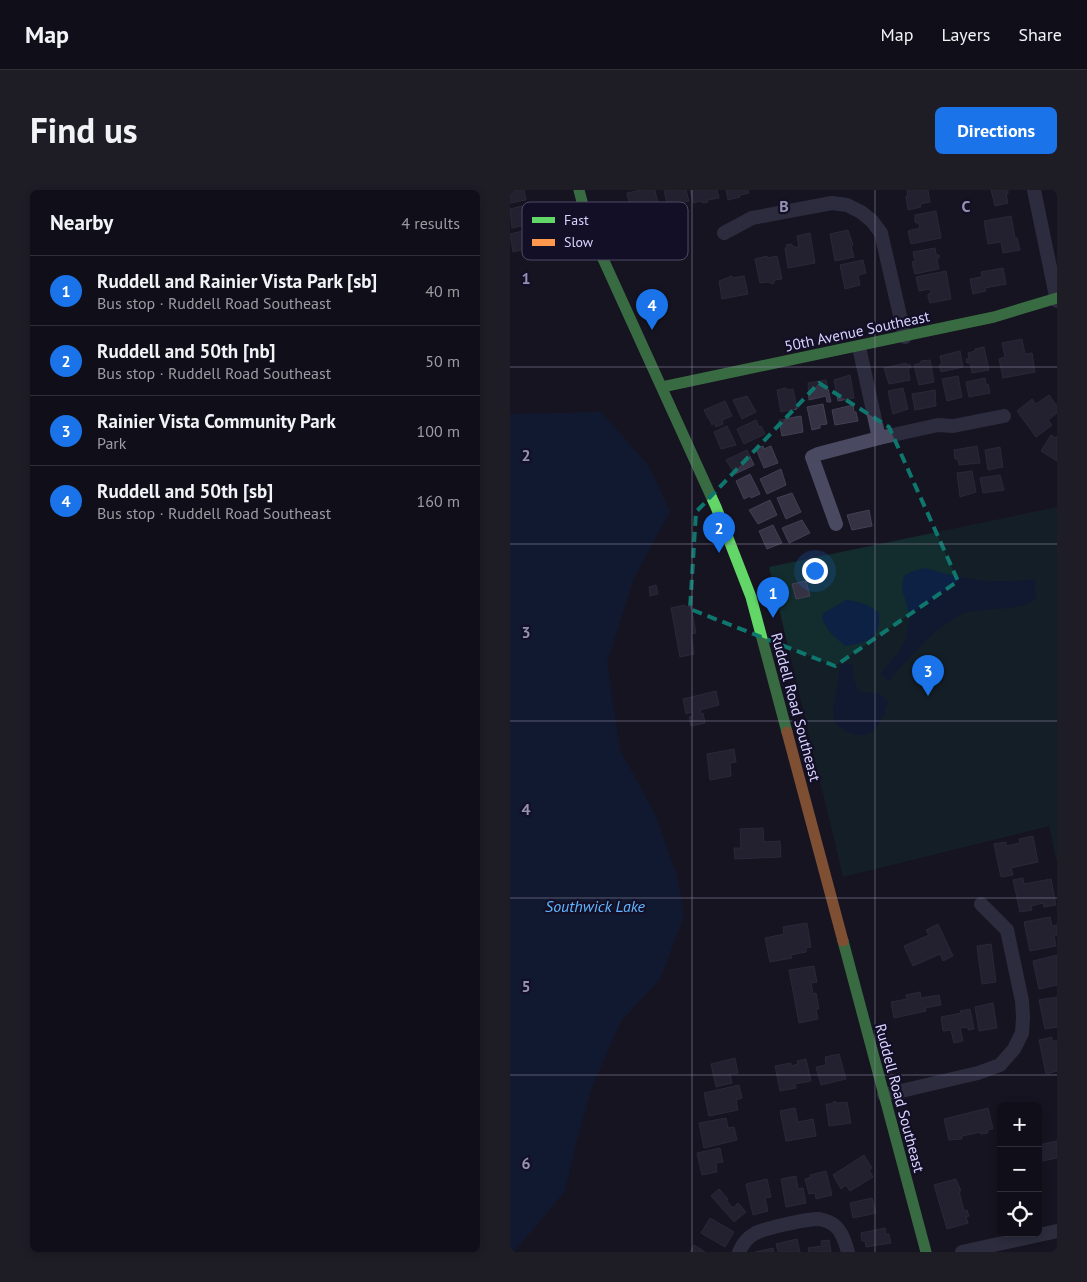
<!DOCTYPE html>
<meta charset="utf-8">
<style>
body{margin:0;font-family:"PT Sans",sans-serif;background:#1e1d26;color:#f1f3f6}
.controls{position:absolute;right:15px;bottom:15px;display:grid;overflow:hidden;border-radius:8px;box-shadow:0 2px 8px #0003}
.controls button{width:45px;height:45px;display:grid;place-items:center;padding:0;border:0;border-bottom:1px solid #302f38;background:#100f19;color:#f1f3f6;font:25px sans-serif}
.you{position:absolute;left:304px;top:380px;width:18px;height:18px;margin:-12px;border:4px solid #fff;border-radius:50%;background:#1a73e8;box-shadow:0 0 0 8px #1a73e833}
.badge{display:grid;place-items:center;width:32px;height:32px;border-radius:50%;background:#1a73e8;color:#fff;font-size:16px;font-weight:700}
.pin{position:absolute;translate:-50% -41px;filter:drop-shadow(0 1px 2px #0008)}
.pin::after{content:'';position:absolute;top:26px;width:18px;height:15px;background:inherit;clip-path:polygon(0 0,100% 0,50% 100%)}
.list{margin:0;padding:0;list-style:none}
h2{display:flex;justify-content:space-between;align-items:center;height:65px;margin:0;padding:0 20px;font-size:21px}
h2 small{font-size:16px;font-weight:400;color:#9c9ca2}
.list li{display:grid;grid-template-columns:32px 1fr auto;gap:15px;align-items:center;box-sizing:border-box;height:70px;padding:0 20px;border-top:1px solid #302f38}
.list b{display:block;font-size:19px;white-space:nowrap}
.list p{margin:0;font-size:16px;white-space:nowrap;color:#9c9ca2}
.list em{font-size:16px;font-style:normal;color:#9c9ca2}
.icon{flex:none;width:28px;height:28px;fill:none;stroke:currentColor;stroke-width:2;stroke-linecap:round;stroke-linejoin:round}
.map{position:relative;flex:none;width:547px;height:1062px;overflow:hidden;border-radius:8px}
header{display:flex;align-items:center;gap:30px;box-sizing:border-box;height:70px;padding:0 25px;background:#100f19;border-bottom:1px solid #302f38}
header strong{font-size:24px}
nav{display:flex;gap:28px;margin-inline-start:auto;font-size:18px}
.intro{display:flex;align-items:center;justify-content:space-between;box-sizing:border-box;height:120px;padding:0 30px}
h1{margin:0;font-size:35px}
.button{padding:12px 22px;border-radius:8px;background:#1a73e8;color:#fff;font-size:18px;font-weight:700}
main{display:flex;gap:30px;padding:0 30px}
aside{flex:1;background:#100f19;border-radius:8px;box-shadow:0 2px 8px #0003}
.map>svg:first-child{display:block}
.green{fill:#132c2d}
.water{fill:#0d2144}
.building{fill:#343243;stroke:#433f54}
.lines{fill:none;stroke-linecap:round;stroke-linejoin:round}
.street{stroke:#4a4962;stroke-width:14}
.fast{stroke:#63d668;stroke-width:11}
.slow{stroke:#ff974d;stroke-width:11}
.marked{fill:none;stroke:#0f766e;stroke-width:4;stroke-dasharray:10 6;stroke-linejoin:round}
.grid{fill:none;stroke:#9591b1;stroke-width:1;stroke-opacity:0.55}
.labels{text-anchor:middle;dominant-baseline:central;stroke-width:4.5;stroke-linejoin:round;paint-order:stroke}
.street-label{font-size:15px;fill:#d9d4ff;stroke:#130f26}
.water-label{font-size:16px;font-style:italic;fill:#62b6ff;stroke:#130f26}
.key{fill:#130f26;stroke:#4e4a67;stroke-width:1}
.key-label{font-size:14px;fill:#d9d4ff}
.grid-label{font-size:16px;text-anchor:middle;font-weight:bold;fill:#9591b1;stroke:#130f26;stroke-width:4.5;stroke-linejoin:round;paint-order:stroke}
</style>
<header>
<strong>Map</strong>
<nav><a>Map</a><a>Layers</a><a>Share</a></nav>
</header>
<div class="intro"><h1>Find us</h1><a class="button">Directions</a></div>
<main>
<aside>
<h2>Nearby<small>4 results</small></h2>
<ul class="list">
<li><span class="badge">1</span><div><b>Ruddell and Rainier Vista Park [sb]</b><p>Bus stop · Ruddell Road Southeast</p></div><em>40 m</em></li>
<li><span class="badge">2</span><div><b>Ruddell and 50th [nb]</b><p>Bus stop · Ruddell Road Southeast</p></div><em>50 m</em></li>
<li><span class="badge">3</span><div><b>Rainier Vista Community Park</b><p>Park</p></div><em>100 m</em></li>
<li><span class="badge">4</span><div><b>Ruddell and 50th [sb]</b><p>Bus stop · Ruddell Road Southeast</p></div><em>160 m</em></li>
</ul>
</aside>
<div class="map">
<svg width="547" height="1062" viewBox="0 0 547 1062">
<rect width="100%" height="100%" fill="#161421"/>
<path class="green" d="M547,317V673L539,636L333,687L259,377Z"/>
<g class="water">
<path d="M91,222L138,275L160,321L124,388L97,472L110,560L145,624L167,686L174,726L150,789L111,831L81,899L66,953L55,1001L4,1062H0V224Z"/>
<path d="M415,378C455,390 481,394 523,389L526,391L525,399L526,408C519,422 470,417 453,424C425,436 399,469 379,491L370,484L389,461L396,448L400,427L392,398L394,386L401,382Z"/>
<path d="M336,410C348,411 360,415 369,423C371,449 359,452 336,456C325,448 317,441 312,428L314,423Z"/>
<path d="M331,473L343,474V487L349,501L369,503L378,511C374,530 364,551 341,544C335,542 329,536 324,532L323,516Z"/>
</g>
<g class="building">
<path d="M0,0H14L16,10L0,13Z"/>
<path d="M131,0H145L149,18L140,20V18L135,19L138,29L123,32L117,3Z"/>
<path d="M154,0H176L179,11L171,13L173,26L160,28Z"/>
<path d="M180,0H207L209,8L197,10L198,12L192,13L191,11L183,13Z"/>
<path d="M216,0H238L239,3L230,5V7L218,10Z"/>
<path d="M397,0H418L420,12L410,14L411,17L398,20L396,6H398Z"/>
<path d="M481,0H498V4H496L498,13L485,16Z"/>
<path d="M28,12L33,31L2,38L0,19Z"/>
<path d="M426,21L431,48L401,54L398,41L410,38L409,34L405,32V25Z"/>
<path d="M501,26L505,48H507L510,60L493,63L491,52L478,54L474,31Z"/>
<path d="M33,36L38,53L3,62L0,44Z"/>
<path d="M338,40L343,55L341,56L344,67L325,71L320,44Z"/>
<path d="M300,43L305,73L278,78L275,58L277,57L276,55L281,54L284,57H289L287,46Z"/>
<path d="M425,58L426,64L430,66L427,70L429,79L405,84L402,72L405,71L403,62Z"/>
<path d="M257,66L258,68L267,66L272,89L265,90L263,94L258,92L250,93L245,69Z"/>
<path d="M353,70L356,83L348,85L350,95L335,99L330,75Z"/>
<path d="M493,78L496,94L475,98L476,101L463,104L460,89L472,87L471,82Z"/>
<path d="M436,81L441,109L420,113L418,107V104H421L420,99L409,101L406,87Z"/>
<path d="M222,86L223,88L234,86L238,104L212,109L209,91Z"/>
<path d="M512,149L515,164L522,163L525,182L493,188L489,169L495,167L492,153Z"/>
<path d="M474,157L479,180L462,183L460,173H457L456,169H459L458,163L465,161V159Z"/>
<path d="M450,161L453,177L431,182L429,175H432L430,166Z"/>
<path d="M420,170L424,192L409,195L404,175L411,173V171Z"/>
<path d="M396,173V175L400,174L401,178H398L400,190L379,194L374,178Z"/>
<path d="M340,185L344,208L328,211L324,190Z"/>
<path d="M448,186L452,207L437,211L432,189Z"/>
<path d="M475,188L476,195L478,194L480,203L459,207L456,192Z"/>
<path d="M316,190L321,212H317L316,206L299,210L298,193Z"/>
<path d="M276,198L277,200L283,199L287,219L271,222L267,200Z"/>
<path d="M393,198L398,219L383,224L378,201Z"/>
<path d="M425,200L426,216L405,220L402,204Z"/>
<path d="M539,205L547,216V223L538,230L542,235L526,247L507,221L522,209L526,214Z"/>
<path d="M237,206L246,222L232,229L223,210Z"/>
<path d="M215,211L222,226L212,230L213,234L206,237L204,233L202,235L199,228H198L194,220Z"/>
<path d="M313,214L317,234L310,235V238L302,240L297,217Z"/>
<path d="M343,215L344,222H346L348,231L325,235L322,220Z"/>
<path d="M291,226L293,242L272,246L269,230Z"/>
<path d="M246,230L249,237L251,236L255,244L234,254L227,239Z"/>
<path d="M217,236L226,255L211,259L204,242Z"/>
<path d="M541,245L546,248L547,246V271L531,261Z"/>
<path d="M253,256L254,259L261,256L268,273L254,278L246,259Z"/>
<path d="M467,256L470,273L449,275L448,269H445L444,260Z"/>
<path d="M490,257L493,277L478,280L475,260Z"/>
<path d="M237,260L244,275L225,284L216,270Z"/>
<path d="M271,279L276,295L257,304L250,289Z"/>
<path d="M462,281L466,302L450,307L447,283Z"/>
<path d="M240,284L250,304L241,308L240,306L234,309L226,291Z"/>
<path d="M490,285L494,300L473,303L470,288Z"/>
<path d="M282,303L291,322L276,329L267,308Z"/>
<path d="M260,310L267,325L248,334L239,320Z"/>
<path d="M359,320L362,336L342,340L337,325Z"/>
<path d="M292,330L300,343L279,353L272,338Z"/>
<path d="M263,335L272,353L257,359L249,341Z"/>
<path d="M296,391L300,406L286,409L282,394Z"/>
<path d="M146,395L148,404L140,406L139,397Z"/>
<path d="M175,415L176,417L181,416L186,443L181,444L184,464L170,467L161,418Z"/>
<path d="M206,501L209,515L190,520L191,524L193,523L195,533L181,536L179,527L183,526L182,522L176,524L173,509Z"/>
<path d="M224,559L226,572L220,573L221,586L200,590L197,564Z"/>
<path d="M253,638L254,652L270,651L271,667L225,669L224,658H231L230,639Z"/>
<path d="M523,646L528,672L501,678L503,685L491,687L484,654L496,652V656L510,653L509,649Z"/>
<path d="M513,688L514,694L541,689L546,715L534,717L533,713L521,716L522,720L510,722L503,690Z"/>
<path d="M540,727L542,736L547,735V745L544,746L546,756L520,761L514,732Z"/>
<path d="M297,733L301,757L296,758V762L281,765L282,768L260,772L255,748L274,744L273,737Z"/>
<path d="M428,734L443,766L433,771L430,764L403,776L394,756L419,745L416,740Z"/>
<path d="M481,754L486,792L472,794L467,756Z"/>
<path d="M547,765V795L529,799L523,771Z"/>
<path d="M304,776L307,792L301,793L303,804L306,803L309,819H306L308,829L289,833L279,780Z"/>
<path d="M410,802L411,808L429,805L431,815L415,818L416,821L384,828L381,812L397,809L396,805Z"/>
<path d="M547,807V837L535,839L529,810Z"/>
<path d="M483,813L487,838L469,841L465,817Z"/>
<path d="M460,819L464,839L458,840V837L450,838L453,851L444,853L441,840L433,841L431,827L451,823L450,821Z"/>
<path d="M542,847V851H547V881L536,884L529,850Z"/>
<path d="M329,864L336,889L311,895L306,877L316,875L315,867Z"/>
<path d="M225,868L228,883L220,884L222,893L206,897L201,874Z"/>
<path d="M296,869L301,891L285,894L286,898L270,901L265,876L281,873V876L288,874L287,871Z"/>
<path d="M229,895L232,908L226,910L228,920L199,926L194,903Z"/>
<path d="M325,911L327,913L337,912L341,933L319,936L316,914H321Z"/>
<path d="M285,918L288,932L303,929L306,946L276,951L270,921Z"/>
<path d="M478,918L483,939L477,940L478,943L471,944V942L452,946V949L439,950L434,929Z"/>
<path d="M216,928L218,938L224,937L227,950L194,958L189,933Z"/>
<path d="M547,951V968L528,972V955Z"/>
<path d="M210,958L213,972L206,973L207,982L192,985L187,963Z"/>
<path d="M354,965L362,978L359,980L363,987L340,1001L336,995L331,999L323,985Z"/>
<path d="M316,981L322,1005L306,1009L305,1003L299,1004L295,989L301,987L300,985Z"/>
<path d="M286,986L288,999L293,998L296,1013L276,1017L271,989Z"/>
<path d="M257,989L261,1007L255,1008L258,1021L243,1025L236,994Z"/>
<path d="M446,989L451,1001H449L454,1021L457,1020L459,1026L456,1027L458,1033L437,1039L424,995Z"/>
<path d="M209,999L218,1009L216,1010L223,1018L228,1013L236,1022L224,1032L201,1006Z"/>
<path d="M362,1008L366,1023L343,1028L340,1013Z"/>
<path d="M200,1028L224,1042L215,1057L191,1043Z"/>
<path d="M375,1038L376,1044H379L381,1053L356,1057L355,1051H352L351,1043Z"/>
<path d="M287,1049L290,1062H268L266,1054Z"/>
<path d="M319,1050L321,1062H299L298,1058L312,1056L311,1051Z"/>
<path d="M184,1055L195,1062H180Z"/>
<path d="M263,1058L264,1062H245Z"/>
</g>
<g class="lines">
<g class="street">
<path d="M524,0L547,111"/>
<path d="M214,43L242,28L322,13L337,15L351,22L362,31L371,43L395,147"/>
<path d="M349,157L369,248"/>
<path d="M326,334L302,267L308,264L369,248L428,235L443,236L494,226"/>
<path d="M374,905L468,883L490,875L504,859L512,843L513,827L512,811L497,740L471,714"/>
<path d="M229,1062C232,1055 237,1048 244,1044C254,1038 297,1029 309,1029C314,1030 319,1031 324,1035C332,1041 335,1052 338,1062"/>
<path d="M452,1062L547,1041"/>
</g>
<g class="fast">
<path d="M69,0L75,23L89,60L206,317L241,407L277,542"/>
<path d="M152,197L484,127L547,108"/>
<path d="M333,751L416,1062"/>
</g>
<path class="slow" d="M277,542L333,751"/>
</g>
<path d="M0 0H547V1062H0ZM309,193L379,237L448,391L325,476L180,419L186,322Z" fill="#161421" fill-opacity=".55" fill-rule="evenodd"/>
<path class="marked" d="M309,193L379,237L448,391L325,476L180,419L186,322Z"/>
<path class="grid" d="M182,0V1062M365,0V1062M0,177H547M0,354H547M0,531H547M0,708H547M0,885H547"/>
<g class="labels">
<g class="street-label">
<text transform="translate(347 141) rotate(-12)">50th Avenue Southeast</text>
<text transform="translate(286 517) rotate(75)">Ruddell Road Southeast</text>
<text transform="translate(390 908) rotate(75)">Ruddell Road Southeast</text>
</g>
<g class="water-label">
<text x="85" y="716">Southwick Lake</text>
</g>
</g>
<rect x="12" y="12" width="166" height="58" rx="8" class="key"/>
<rect x="22" y="27" width="23" height="6" fill="#63d668"/>
<rect x="22" y="49" width="23" height="7" fill="#ff974d"/>
<g class="key-label">
<text x="54" y="35">Fast</text>
<text x="54" y="57">Slow</text>
</g>
<g class="grid-label">
<text x="274" y="22">B</text>
<text x="456" y="22">C</text>
<text x="16" y="94">1</text>
<text x="16" y="271">2</text>
<text x="16" y="448">3</text>
<text x="16" y="625">4</text>
<text x="16" y="802">5</text>
<text x="16" y="979">6</text>
</g>
</svg>
<div class="controls">
<button>+</button>
<button>−</button>
<button><svg class="icon" aria-label="locate" viewBox="0 0 24 24"><circle cx="12" cy="12" r="6"/><path d="M12 2v4M12 18v4M2 12h4M18 12h4"/></svg></button>
</div>
<div class="you"></div>
<div class="pin badge" style="left:263px;top:428px">1</div>
<div class="pin badge" style="left:209px;top:363px">2</div>
<div class="pin badge" style="left:418px;top:506px">3</div>
<div class="pin badge" style="left:142px;top:140px">4</div>
</div>
</main>
